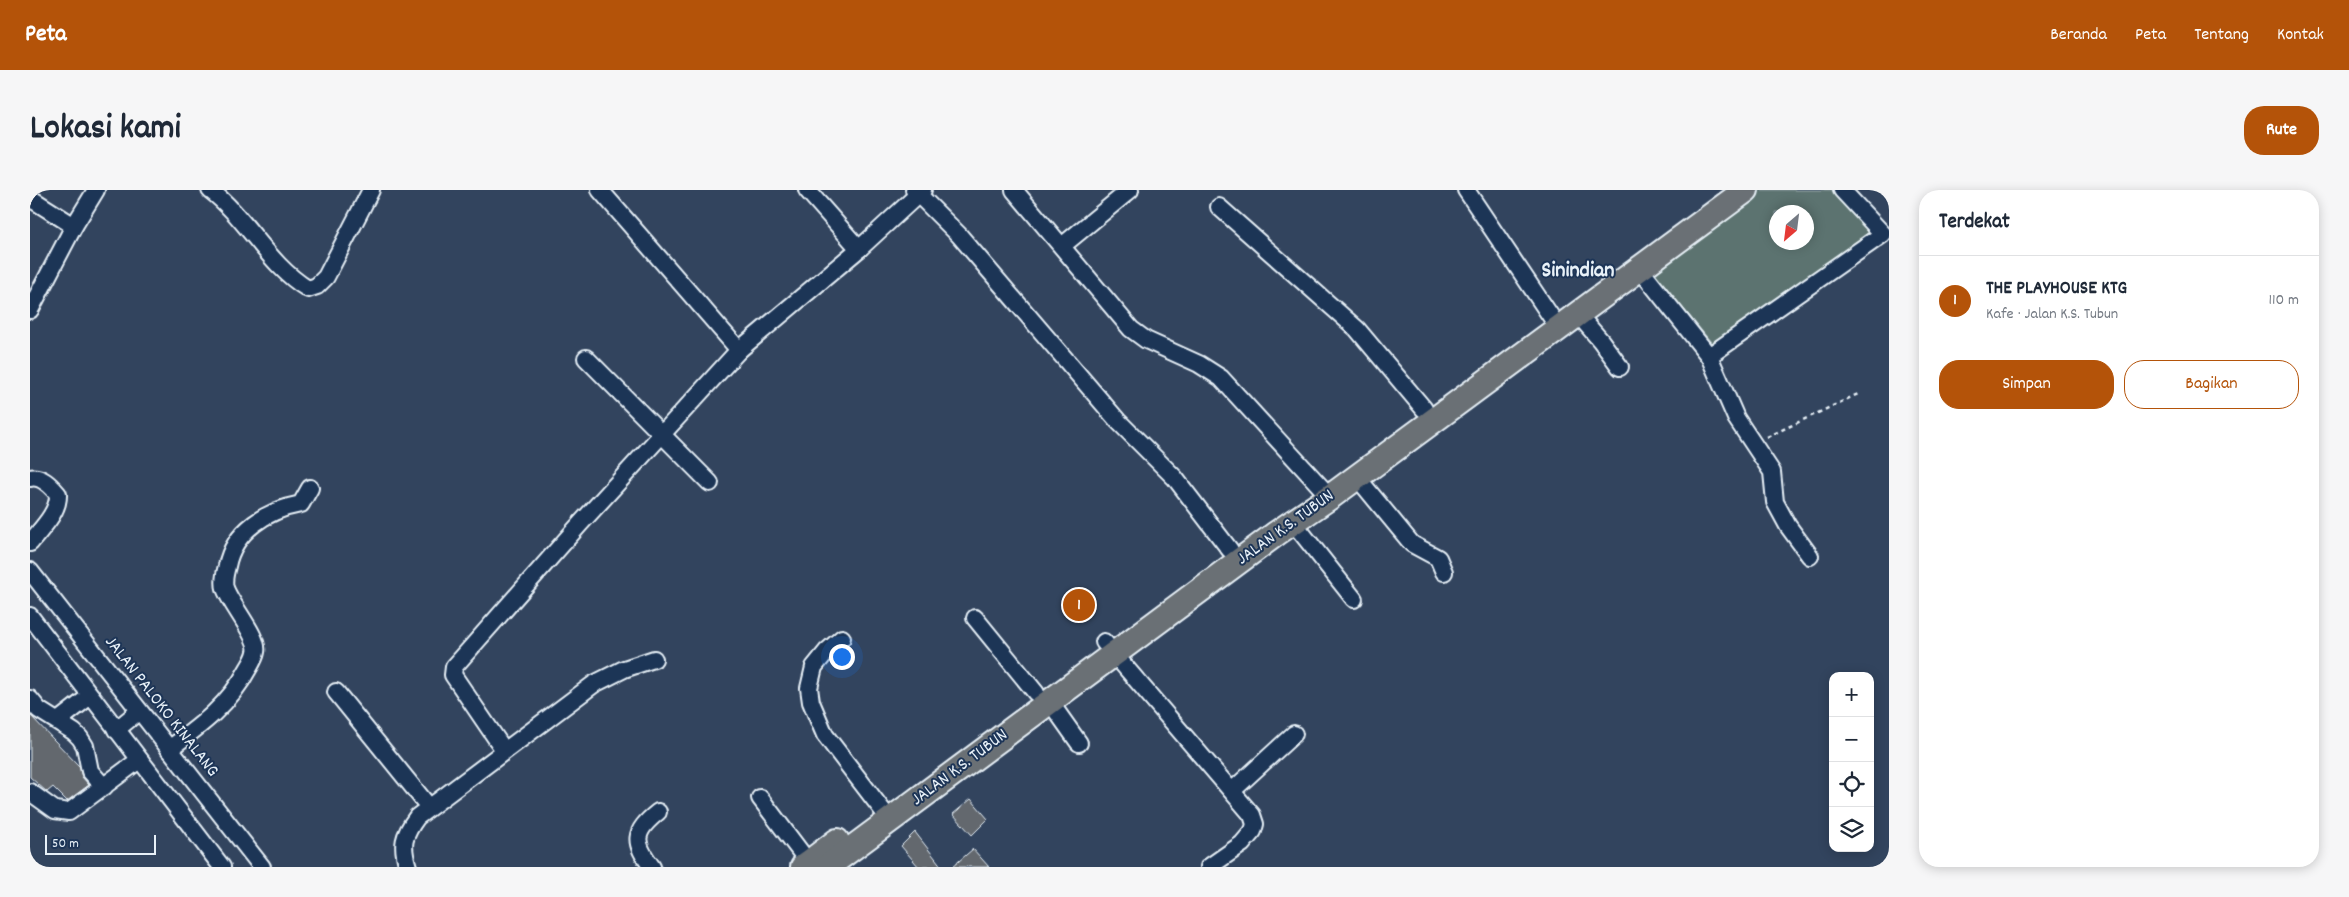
<!DOCTYPE html>
<html lang="id">
<meta charset="utf-8">
<style>
body{margin:0;font-family:Dekko,sans-serif;background:#f6f6f7;color:#1f2937}
.controls{position:absolute;right:15px;bottom:15px;display:grid;overflow:hidden;border-radius:10px;box-shadow:0 2px 12px #0003}
.controls button{width:45px;height:45px;display:grid;place-items:center;padding:0;border:0;border-bottom:1px solid #e0e1e3;background:#fff;color:#1f2937;font:25px sans-serif}
.compass{position:absolute;left:1739px;top:15px;width:45px;height:45px;border-radius:50%;background:#fff;box-shadow:0 2px 12px #0003;rotate:208deg}
.scale{position:absolute;left:15px;bottom:12px;width:111px;box-sizing:border-box;padding-left:5px;border:2px solid #e8f1f8;border-top:0;font-size:14px;line-height:18px;white-space:nowrap;color:#e8f1f8;-webkit-text-stroke:4px #1d3557;paint-order:stroke}
.you{position:absolute;left:811px;top:466px;width:18px;height:18px;margin:-12px;border:4px solid #fff;border-radius:50%;background:#1a73e8;box-shadow:0 0 0 8px #1a73e833}
.badge{display:grid;place-items:center;width:32px;height:32px;border-radius:50%;background:#b45309;color:#fff;font-size:16px;font-weight:700}
.pin{position:absolute;translate:-50% -50%;border:2px solid #fff;box-shadow:0 1px 5px #0006}
.list{margin:0;padding:0;list-style:none}
h2{display:flex;justify-content:space-between;align-items:center;height:65px;margin:0;padding:0 20px;font-size:21px}
h2 small{font-size:16px;font-weight:400;color:#747a83}
.list li{display:grid;grid-template-columns:32px 1fr auto;gap:15px;align-items:center;box-sizing:border-box;height:90px;padding:0 20px;border-top:1px solid #e0e1e3}
.list b{display:block;font-size:19px;white-space:nowrap}
.list p{margin:0;font-size:16px;white-space:nowrap;color:#747a83}
.list em{font-size:16px;font-style:normal;color:#747a83}
.actions{display:flex;gap:10px;padding:15px 20px}
.actions a{flex:1;padding:11px 0;border:1px solid #b45309;border-radius:20px;text-align:center;font-size:18px;color:#b45309}
.actions .main{background:#b45309;color:#fff}
.icon{flex:none;width:28px;height:28px;fill:none;stroke:currentColor;stroke-width:2;stroke-linecap:round;stroke-linejoin:round}
.map{position:relative;flex:none;width:1859px;height:677px;overflow:hidden;border-radius:20px}
header{display:flex;align-items:center;gap:30px;box-sizing:border-box;height:70px;padding:0 25px;background:#b45309;color:#fff}
header strong{font-size:24px}
nav{display:flex;gap:28px;margin-inline-start:auto;font-size:18px}
.intro{display:flex;align-items:center;justify-content:space-between;box-sizing:border-box;height:120px;padding:0 30px}
h1{margin:0;font-size:35px}
.button{padding:12px 22px;border-radius:20px;background:#b45309;color:#fff;font-size:18px;font-weight:700}
main{display:flex;gap:30px;padding:0 30px}
aside{flex:1;background:#fff;border-radius:20px;box-shadow:0 2px 12px #0003}
.map>svg:first-child{display:block}
.green{fill:#5c736f;stroke:#a2b2b4;fill-rule:evenodd}
.building{fill:#63686e;stroke:#e8f1f8}
.lines{fill:none;stroke-linecap:round;stroke-linejoin:round}
.minor-casing{stroke:#e8f1f8;stroke-width:20}
.highway-casing{stroke:#e8f1f8;stroke-width:28}
.path{stroke:#e8f1f8;stroke-width:2.5;stroke-dasharray:4 4;stroke-linecap:butt}
.minor{stroke:#1d3557;stroke-width:16}
.highway{stroke:#6a7074;stroke-width:24}
.labels{text-anchor:middle;dominant-baseline:central;stroke-width:4;stroke-linejoin:round;paint-order:stroke}
.street-label{font-size:18px;fill:#e8f1f8;stroke:#1d3557}
.district-label{font-size:22px;font-weight:bold;fill:#e8f1f8;stroke:#1d3557}
</style>
<header>
<strong>Peta</strong>
<nav><a>Beranda</a><a>Peta</a><a>Tentang</a><a>Kontak</a></nav>
</header>
<div class="intro"><h1>Lokasi kami</h1><a class="button">Rute</a></div>
<main>
<div class="map">
<svg width="1859" height="677" viewBox="0 0 1859 677">
<rect width="100%" height="100%" fill="#32445e"/>
<filter id="ink" filterUnits="userSpaceOnUse"><feTurbulence type="fractalNoise" baseFrequency=".02" numOctaves="2"/><feDisplacementMap in="SourceGraphic" scale="10" xChannelSelector="R" yChannelSelector="G"/><feConvolveMatrix kernelMatrix="1 2 1 2 8 2 1 2 1" color-interpolation-filters="sRGB"/></filter>
<g filter="url(#ink)">
<path class="green" d="M1728,0H1802L1839,42L1686,158L1621,79ZM1746,22H1776V52H1746Z"/>
<g class="building">
<path d="M0,525L49,576L52,587L59,595L37,611L23,597L17,602L0,587Z"/>
<path d="M941,609L958,629L942,645L923,624Z"/>
<path d="M885,642L912,677H889L871,656Z"/>
<path d="M943,659L959,677H922Z"/>
</g>
<g class="lines">
<g class="minor-casing">
<g id="minor">
<path d="M180,0C217,28 238,75 278,99L287,96L296,87L341,0"/>
<path d="M570,0L709,160"/>
<path d="M777,0L829,59"/>
<path d="M884,0L929,45L1088,231L1145,288L1200,360"/>
<path d="M984,0L1101,139L1116,150L1169,174L1191,188L1300,307"/>
<path d="M1436,0L1528,137"/>
<path d="M0,8L44,36"/>
<path d="M1189,17L1327,139L1394,219"/>
<path d="M1032,56L1100,0"/>
<path d="M1609,78L1679,166L1853,44L1812,0"/>
<path d="M0,120L44,36L66,0"/>
<path d="M1547,123L1571,151L1590,177"/>
<path d="M1679,166L1706,228L1742,282L1745,312L1758,336L1780,366"/>
<path d="M556,168L680,293"/>
<path d="M1326,286L1382,354L1408,368L1414,382"/>
<path d="M0,288C11,285 21,296 28,304C29,322 11,339 0,353"/>
<path d="M1263,332L1324,409"/>
<path d="M0,381L232,677"/>
<path d="M0,426L192,677"/>
<path d="M945,428L1006,503"/>
<path d="M812,448L797,461L784,477L779,498L781,512L795,545L860,630"/>
<path d="M1074,452L1222,625L1225,634L1223,641L1212,654L1179,677"/>
<path d="M306,502L399,617"/>
<path d="M0,509L9,520L44,542L50,548L55,556L60,581L74,597"/>
<path d="M1020,512L1049,553"/>
<path d="M28,531L60,506"/>
<path d="M86,540L109,521"/>
<path d="M139,559C170,536 199,515 218,479C221,474 225,468 226,462C230,448 200,414 195,398C193,391 195,383 197,376C204,340 238,320 271,314L280,298"/>
<path d="M474,560L423,485L424,477L550,334L709,160L829,59L893,0"/>
<path d="M1202,601L1264,544"/>
<path d="M0,602L25,620L39,622L109,570"/>
<path d="M730,608L779,673"/>
<path d="M378,677C371,655 373,646 387,627L564,494L594,479L624,469"/>
<path d="M622,677C603,652 603,642 628,622"/>
</g>
</g>
<g class="highway-casing">
<g id="highway">
<path d="M773,677L807,651"/>
<path d="M797,677L1247,343L1300,307L1716,0"/>
</g>
</g>
<path class="path" d="M1737,247L1828,204"/>
<use href="#minor" class="minor"/>
<use href="#highway" class="highway"/>
</g>
</g>
<g class="labels">
<g class="street-label">
<text transform="translate(1256 338) rotate(-36)">JALAN K.S. TUBUN</text>
<text transform="translate(131 517) rotate(52)">JALAN PALOKO KINALANG</text>
<text transform="translate(930 578) rotate(-37)">JALAN K.S. TUBUN</text>
</g>
<g class="district-label">
<text x="1548" y="81">Sinindian</text>
</g>
</g>
</svg>
<div class="controls">
<button>+</button>
<button>−</button>
<button><svg class="icon" aria-label="locate" viewBox="0 0 24 24"><circle cx="12" cy="12" r="6"/><path d="M12 2v4M12 18v4M2 12h4M18 12h4"/></svg></button>
<button><svg class="icon" aria-label="layers" viewBox="0 0 24 24"><path d="M12 4l9 5-9 5-9-5zM3 14l9 5 9-5"/></svg></button>
</div>
<svg class="compass" viewBox="-18 -18 36 36"><path d="M0-13l5 13h-10z" fill="#e53935"/><path d="M0 13l5-13h-10z" fill="#747a83"/></svg>
<div class="scale">50 m</div>
<div class="you"></div>
<div class="pin badge" style="left:1049px;top:415px">1</div>
</div>
<aside>
<h2>Terdekat<small></small></h2>
<ul class="list">
<li><span class="badge">1</span><div><b>THE PLAYHOUSE KTG</b><p>Kafe · Jalan K.S. Tubun</p></div><em>110 m</em></li>
</ul>
<div class="actions"><a class="main">Simpan</a><a>Bagikan</a></div>
</aside>
</main>
